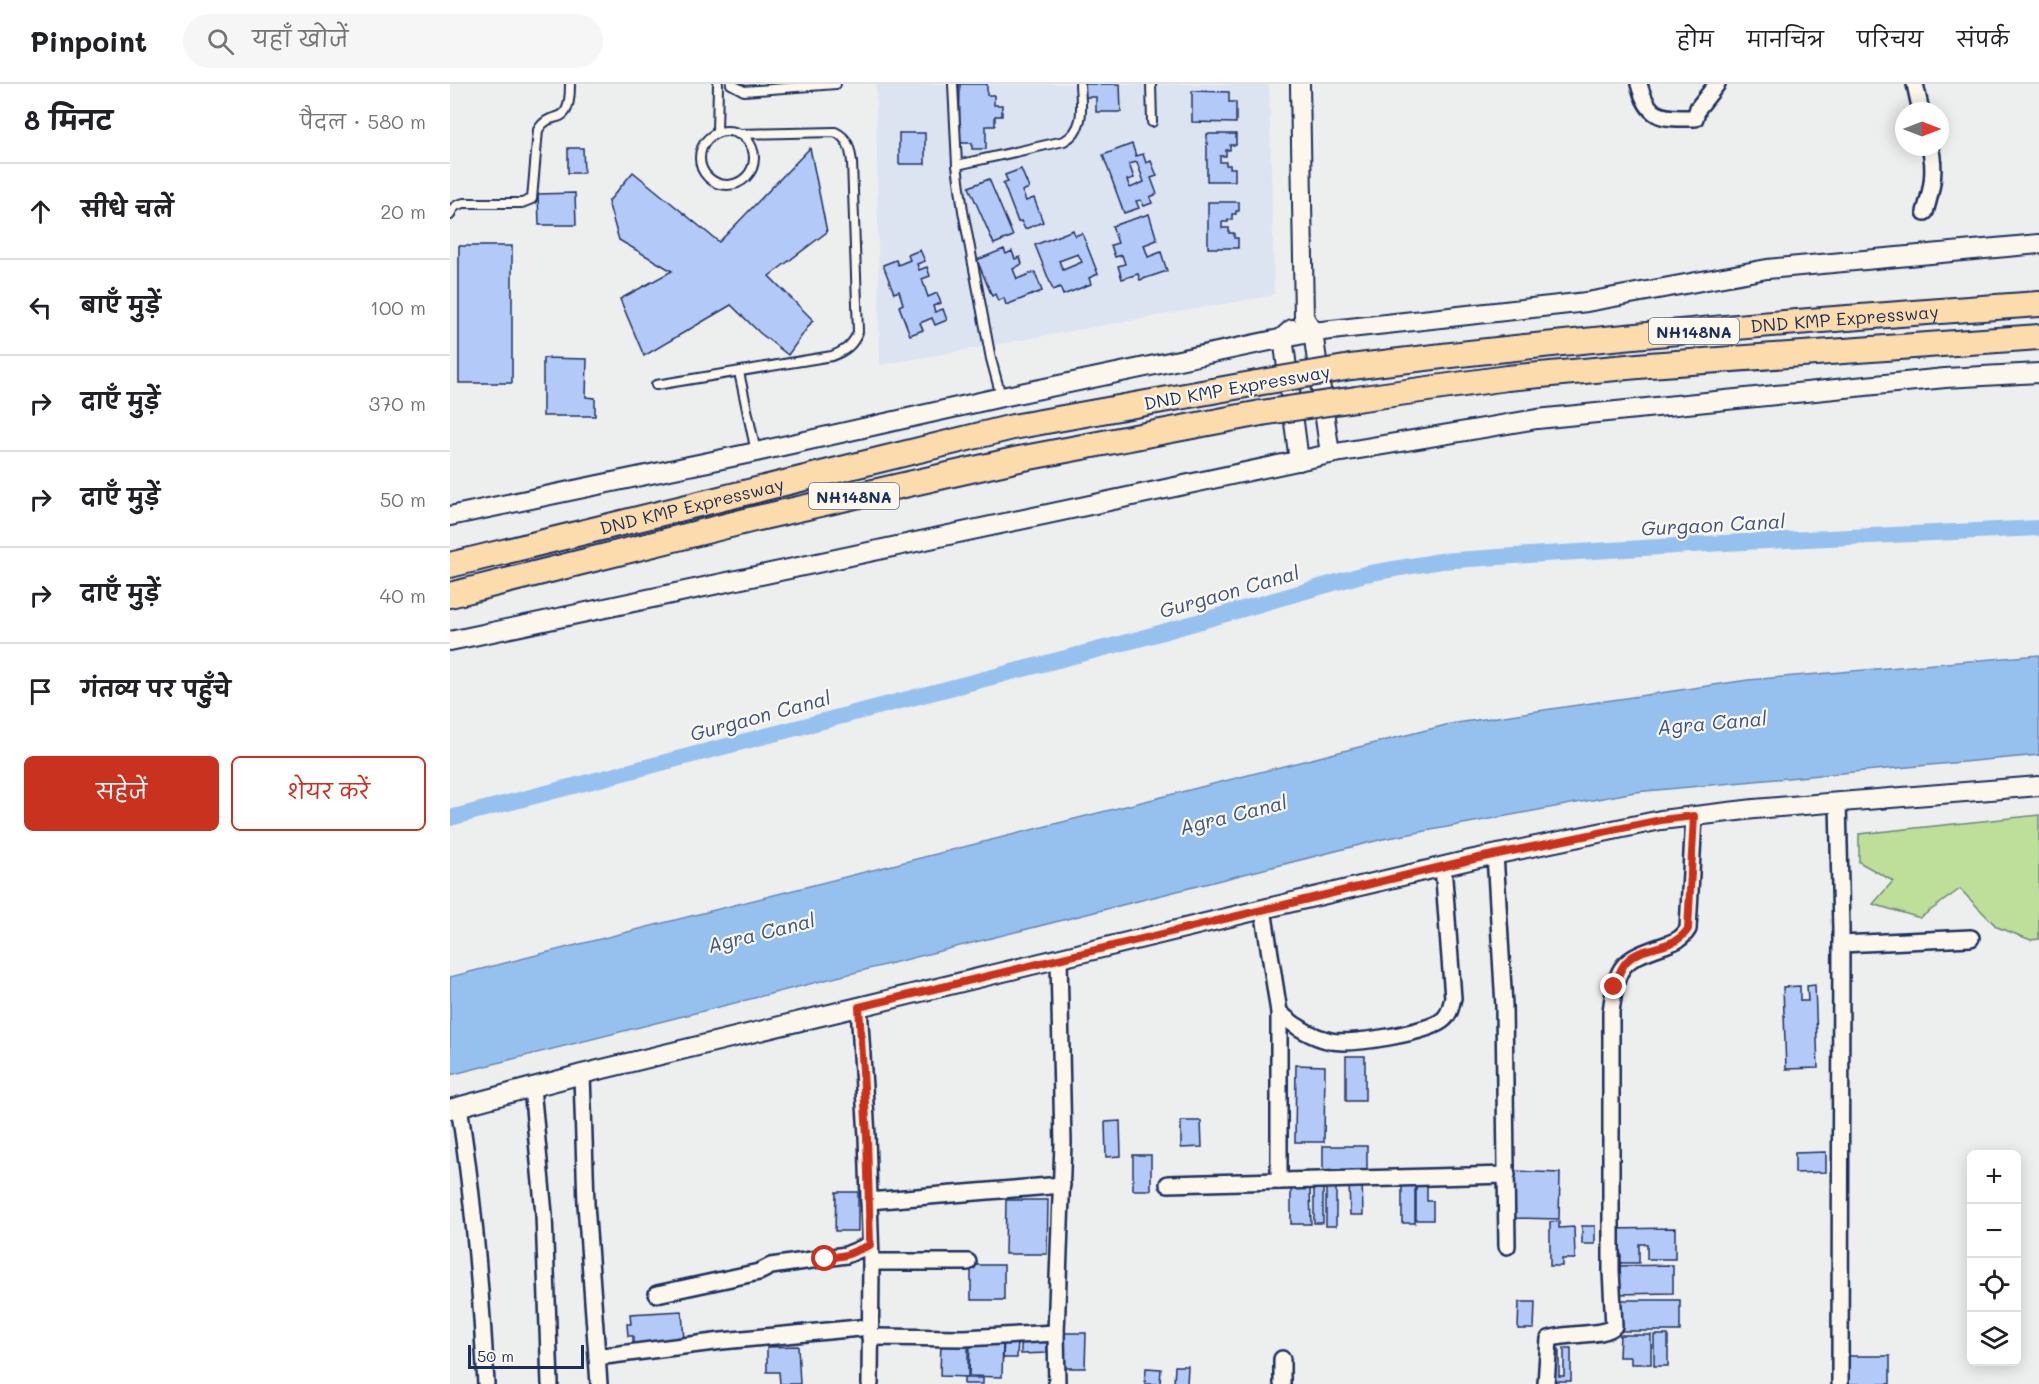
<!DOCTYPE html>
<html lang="hi">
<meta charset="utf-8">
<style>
body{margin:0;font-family:Mali,"Playpen Sans Deva",sans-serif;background:#f6f6f6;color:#202124}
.controls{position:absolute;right:18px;bottom:18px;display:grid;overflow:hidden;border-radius:9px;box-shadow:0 3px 15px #0003}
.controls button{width:54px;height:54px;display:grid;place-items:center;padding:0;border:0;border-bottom:2px solid #e0e0e0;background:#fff;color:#202124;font:30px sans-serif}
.compass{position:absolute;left:1445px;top:18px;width:54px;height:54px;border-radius:50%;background:#fff;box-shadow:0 3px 15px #0003;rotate:90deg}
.scale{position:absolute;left:18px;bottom:15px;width:116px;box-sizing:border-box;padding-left:6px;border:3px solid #1b2f5e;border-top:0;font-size:16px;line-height:21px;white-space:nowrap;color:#1b2f5e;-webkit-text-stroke:4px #fbf7ec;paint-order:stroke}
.stop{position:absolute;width:18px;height:18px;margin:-14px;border:4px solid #c8321e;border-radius:50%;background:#fff}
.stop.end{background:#c8321e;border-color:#fff;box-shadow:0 2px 6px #0008}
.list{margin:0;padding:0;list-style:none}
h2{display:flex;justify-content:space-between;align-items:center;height:78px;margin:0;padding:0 24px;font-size:26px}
h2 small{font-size:20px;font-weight:400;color:#757577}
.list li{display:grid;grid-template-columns:39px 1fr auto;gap:18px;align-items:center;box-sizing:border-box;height:96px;padding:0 24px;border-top:2px solid #e0e0e0}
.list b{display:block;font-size:22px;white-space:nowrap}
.list em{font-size:20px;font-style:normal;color:#757577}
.actions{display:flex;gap:12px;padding:18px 24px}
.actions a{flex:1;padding:14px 0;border:2px solid #c8321e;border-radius:9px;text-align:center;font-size:21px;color:#c8321e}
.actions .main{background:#c8321e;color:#fff}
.icon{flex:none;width:33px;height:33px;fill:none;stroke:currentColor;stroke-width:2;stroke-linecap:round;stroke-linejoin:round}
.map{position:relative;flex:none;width:1589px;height:1300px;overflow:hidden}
header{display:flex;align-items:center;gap:36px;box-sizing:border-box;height:84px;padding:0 30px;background:#fff;border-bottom:2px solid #e0e0e0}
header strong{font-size:28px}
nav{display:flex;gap:33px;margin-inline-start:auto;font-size:21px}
.search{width:420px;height:54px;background:#f6f6f6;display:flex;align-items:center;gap:15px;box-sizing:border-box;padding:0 21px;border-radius:33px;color:#757577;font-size:22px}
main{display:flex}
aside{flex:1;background:#fff}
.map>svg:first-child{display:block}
.built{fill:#dce3f1}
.green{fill:#bddf99;stroke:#6c877c;stroke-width:1.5}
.water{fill:#96c1ee;stroke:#6587b4;stroke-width:1.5}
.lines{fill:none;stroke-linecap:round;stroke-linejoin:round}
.canal{stroke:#96c1ee;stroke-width:16}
.building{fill:#b3caf8;stroke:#1b2f5e;stroke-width:1.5;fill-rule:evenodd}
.service-casing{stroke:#1b2f5e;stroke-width:12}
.minor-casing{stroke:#1b2f5e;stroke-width:20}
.tertiary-casing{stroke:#1b2f5e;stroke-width:22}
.trunk-casing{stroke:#1b2f5e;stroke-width:28}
.service{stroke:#fbf7ec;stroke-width:8}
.minor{stroke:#fbf7ec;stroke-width:15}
.tertiary{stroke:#fbf7ec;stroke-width:18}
.trunk{stroke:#fcdcac;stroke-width:24}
.trunk-bridge-casing{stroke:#1b2f5e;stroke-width:28;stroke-linecap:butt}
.trunk-bridge{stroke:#fcdcac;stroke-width:24}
.route{stroke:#c8321e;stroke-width:8}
.labels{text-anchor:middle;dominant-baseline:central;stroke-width:4.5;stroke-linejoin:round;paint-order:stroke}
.shield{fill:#fbf7ec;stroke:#5e6b89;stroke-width:1.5}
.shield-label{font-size:16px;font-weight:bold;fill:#1b2f5e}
.street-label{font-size:18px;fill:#1b2f5e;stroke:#fbf7ec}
.water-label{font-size:20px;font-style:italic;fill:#3a5482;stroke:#fbf7ec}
</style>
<header>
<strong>Pinpoint</strong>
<div class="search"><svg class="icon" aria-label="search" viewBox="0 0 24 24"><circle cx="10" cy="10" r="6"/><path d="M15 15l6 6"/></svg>यहाँ खोजें</div>
<nav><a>होम</a><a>मानचित्र</a><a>परिचय</a><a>संपर्क</a></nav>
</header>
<main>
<aside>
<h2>8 मिनट<small>पैदल · 580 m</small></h2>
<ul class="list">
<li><svg class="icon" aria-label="ahead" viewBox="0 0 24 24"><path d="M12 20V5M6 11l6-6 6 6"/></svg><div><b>सीधे चलें</b></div><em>20 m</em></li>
<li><svg class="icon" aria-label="left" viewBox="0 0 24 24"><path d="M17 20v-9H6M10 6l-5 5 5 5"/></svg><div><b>बाएँ मुड़ें</b></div><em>100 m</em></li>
<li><svg class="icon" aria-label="right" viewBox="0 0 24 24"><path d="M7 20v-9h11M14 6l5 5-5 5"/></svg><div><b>दाएँ मुड़ें</b></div><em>370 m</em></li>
<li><svg class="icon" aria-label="right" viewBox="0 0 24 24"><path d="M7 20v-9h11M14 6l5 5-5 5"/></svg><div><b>दाएँ मुड़ें</b></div><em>50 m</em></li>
<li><svg class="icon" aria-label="right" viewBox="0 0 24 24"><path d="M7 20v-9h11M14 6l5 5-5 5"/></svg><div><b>दाएँ मुड़ें</b></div><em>40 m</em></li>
<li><svg class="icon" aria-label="arrive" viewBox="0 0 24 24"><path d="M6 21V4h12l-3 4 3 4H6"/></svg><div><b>गंतव्य पर पहुँचे</b></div></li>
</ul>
<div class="actions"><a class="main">सहेजें</a><a>शेयर करें</a></div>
</aside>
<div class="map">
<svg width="1589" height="1300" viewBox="0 0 1589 1300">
<rect width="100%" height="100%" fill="#edeeee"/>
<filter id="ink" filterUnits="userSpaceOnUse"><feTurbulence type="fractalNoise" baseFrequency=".0167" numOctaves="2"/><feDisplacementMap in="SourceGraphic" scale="12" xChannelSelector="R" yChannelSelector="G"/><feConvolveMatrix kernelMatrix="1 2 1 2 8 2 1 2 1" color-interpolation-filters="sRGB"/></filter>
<g filter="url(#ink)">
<path class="built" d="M426,0H819L824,211L430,281Z"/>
<path class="green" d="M1589,731V855L1581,856L1547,843L1510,805L1470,834L1423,820L1443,797L1409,778V750Z"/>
<path class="water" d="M1589,571V671L1185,708L933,755L0,991V893L1000,640L1298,596Z"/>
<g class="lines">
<path class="canal" d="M0,734L685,556L915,490L991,477L1064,472L1274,459L1589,444"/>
</g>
<g class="building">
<path d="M510,0H537V11H544V21H552V32H545V42H536V65H522V59H509Z"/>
<path d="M634,0H670L671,28H646V13H634Z"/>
<path d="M742,7L779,8V18H786V39L742,38Z"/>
<rect x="449" y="49" width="26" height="31"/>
<path d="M757,50H786V61H780V66H776V72H770V78H776V81H780V84H785V97H757Z"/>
<path d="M682,60L686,72L693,70L696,79L701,77L707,92L701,94L707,110L700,113L702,119L694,122L691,116L686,117L689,124L674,129L653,71ZM687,78L694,98L680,104L677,96L684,94L679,80Z"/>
<path d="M118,64H133L134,89H118Z"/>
<path d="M360,64L377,148L319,192L363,236L338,271L310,249L281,221L194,272L170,215L222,187L169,156L158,118L183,88L269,158Z"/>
<path d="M571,85L579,104L572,107L576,117L584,114L593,138L575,145L571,137L568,138L553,99L558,98L555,91Z"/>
<path d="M539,95L563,152L544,160L519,103Z"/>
<path d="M125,109L126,141H89L88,110Z"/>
<path d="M758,118H789V127H786V130H782V136H778V138H772V144H779V149H784V154H788V164H758Z"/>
<path d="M699,130L707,156L694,161L698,173L711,168L717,187L690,196L688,190L672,195L668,182L675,180L672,171L665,173L661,161L668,159L662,142Z"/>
<path d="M623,146L625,152L632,149L648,190L639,194L641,200L613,211L610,203L603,206L585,161ZM628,170L632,178L613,186L609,177Z"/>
<rect x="9" y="162" width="53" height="137"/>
<path d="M554,165L556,170L562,167L565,175L570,173L572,180L563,185L567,195L585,188L592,207L556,221L554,214L548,217L545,210L542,212L527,176Z"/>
<path d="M470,166L475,177L467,180L469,186L477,183L480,192L472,195L478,213L487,209L491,219L483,222L485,228L493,225L497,236L485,241L482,234L470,239L473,246L460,251L449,222L453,220L449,207L444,209L433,181L446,176L448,181L460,176L458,171Z"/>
<path d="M93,274L137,275L136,313L145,314V332H93Z"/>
<path d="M1365,901L1368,984L1336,985L1333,903L1350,902V917H1358L1357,902Z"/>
<rect x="896" y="972" width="19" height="45"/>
<path d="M846,981L875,982L874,1058H845Z"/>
<path d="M670,1037L671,1072L656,1073L655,1038Z"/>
<path d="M731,1037H751L752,1063L731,1064Z"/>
<path d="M873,1062H917V1089L873,1090Z"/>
<path d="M1376,1068V1088L1345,1089V1069Z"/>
<rect x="683" y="1071" width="18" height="35"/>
<path d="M1064,1087L1110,1089L1109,1135L1063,1134Z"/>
<rect x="952" y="1096" width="13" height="43"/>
<path d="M899,1097H912L913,1131H900Z"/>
<path d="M966,1098H977V1117H983V1136H966Z"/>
<path d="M841,1104H860L861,1140H841Z"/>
<rect x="876" y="1104" width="10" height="38"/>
<rect x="864" y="1105" width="9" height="34"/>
<path d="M386,1108H408V1147H385Z"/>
<path d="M556,1116H598L597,1170H555Z"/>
<path d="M1109,1137V1144L1124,1143L1125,1175H1112V1182H1100V1138Z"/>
<rect x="1132" y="1142" width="13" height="18"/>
<path d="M1225,1144V1175H1197V1160H1189V1179H1171V1170H1161V1145Z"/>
<rect x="521" y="1181" width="33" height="35"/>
<path d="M1223,1181V1209L1165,1210L1164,1182Z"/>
<rect x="1170" y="1216" width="60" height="31"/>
<path d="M1069,1218H1085L1084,1245H1068Z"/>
<path d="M232,1227L234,1257L183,1259V1252H178L177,1240H181L180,1230Z"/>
<path d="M610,1249H636L635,1284H609Z"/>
<path d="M1170,1251H1201V1280H1181V1273H1169Z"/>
<rect x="1204" y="1251" width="14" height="31"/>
<path d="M597,1253V1269L571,1270V1254Z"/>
<path d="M554,1254H568L567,1274H553Z"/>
<path d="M491,1256H518V1293L490,1292Z"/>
<path d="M520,1256L553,1257L552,1293L519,1292Z"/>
<path d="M348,1262L350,1300H330L329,1288H317V1263Z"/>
<path d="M1114,1264H1121V1297H1101L1100,1265H1109V1292H1114Z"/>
<rect x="1396" y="1272" width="44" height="28"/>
<path d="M725,1282H738L737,1300H724Z"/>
<path d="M696,1284L711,1285L710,1300H695Z"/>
<rect x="514" y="1294" width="19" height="6"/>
</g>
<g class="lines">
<g class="service-casing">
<g id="service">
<path d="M281,0L294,7L386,0"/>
<path d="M503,0L507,81L513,127L541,275L551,312"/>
<path d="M701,0L702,38"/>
<circle cx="277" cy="74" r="27"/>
<path d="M267,49L268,0"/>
<path d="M507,81L614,57C636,45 631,22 630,0"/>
<path d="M0,131C2,123 6,121 14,119H72L82,115L88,46C102,22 120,49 120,0"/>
<path d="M289,288L306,368"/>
<path d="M206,301L382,272C395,267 403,261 408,248L402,78C400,64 398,54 385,48L288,50"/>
</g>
</g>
<g class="minor-casing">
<g id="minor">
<path d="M1189,0C1199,36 1211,34 1245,34L1248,24L1267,0"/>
<path d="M1465,0L1471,27"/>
<path d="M1475,128C1482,105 1486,86 1480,63"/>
<path d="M1388,718L1391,846L1390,1300"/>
<path d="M1045,770L1054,922L1057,1162"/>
<path d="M813,825L829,928C844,942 861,953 881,957C901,961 980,949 994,935C1000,930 1001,921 1003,914L993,782"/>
<path d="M1391,860L1521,854"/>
<path d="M409,923L417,1052L421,1178L420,1300"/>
<path d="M829,928V1097"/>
<path d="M132,990L136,1120L149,1300"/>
<path d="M82,1004L94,1130L100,1300"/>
<path d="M9,1023C24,1115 31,1207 36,1300"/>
<path d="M718,1100L1057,1091"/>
<path d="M419,1117L612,1101"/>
<path d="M421,1178H518"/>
<path d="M207,1210L309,1188L321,1182L396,1171L420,1161"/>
<path d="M420,1253L514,1254L606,1249"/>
<path d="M147,1273L272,1257L420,1243"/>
<path d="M607,1300L606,1249L613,1059L609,875"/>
<path d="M832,1300V1275"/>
<path d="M1096,1300L1099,1255C1116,1248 1155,1253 1164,1242L1161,1187V928C1167,880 1171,876 1215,861C1226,857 1232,855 1238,845L1244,732"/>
</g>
</g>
<g class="tertiary-casing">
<g id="tertiary">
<path d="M850,0L854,233L863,248L880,370"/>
<path d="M842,245L833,253L849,377"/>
<path d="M0,432L306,368L552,313L863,248L1137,218L1317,185L1589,160"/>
<path d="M0,557L880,370L1087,335L1495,294L1589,289"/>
<path d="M0,1025L132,990L813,825L1024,775L1211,736L1304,725L1589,702"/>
</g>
</g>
<g class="trunk-casing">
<g id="trunk">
<path id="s1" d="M901,283C1129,254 1359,236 1589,220"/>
<path d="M906,315L1057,294L1199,281L1589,253"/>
<path id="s2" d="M0,481L563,343L807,299"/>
<path d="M0,511L304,435L569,375L811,329"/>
</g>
</g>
<use href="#service" class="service"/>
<use href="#minor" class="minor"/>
<use href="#tertiary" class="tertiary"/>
<use href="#trunk" class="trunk"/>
<g class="trunk-bridge-casing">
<g id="trunk-bridge">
<path d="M807,299L901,283"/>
<path d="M811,329L906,315"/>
</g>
</g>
<use href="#trunk-bridge" class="trunk-bridge"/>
</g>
</g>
<g class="lines" filter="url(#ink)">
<path class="route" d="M375,1175L396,1171L420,1161L417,1052L409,923L1024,775L1211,736L1244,732L1238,845C1224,867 1194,860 1177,877C1170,884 1167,895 1164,903"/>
</g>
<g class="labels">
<g class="shield">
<rect x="1199" y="234" width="90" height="26" rx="4.5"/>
<rect x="359" y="399" width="90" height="26" rx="4.5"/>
</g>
<g class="shield-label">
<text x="1244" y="247">NH148NA</text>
<text x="404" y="412">NH148NA</text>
</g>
<g class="street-label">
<text stroke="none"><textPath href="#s1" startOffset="496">DND KMP Expressway</textPath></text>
<text transform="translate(787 303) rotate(-10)">DND KMP Expressway</text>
<text stroke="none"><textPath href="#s2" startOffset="249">DND KMP Expressway</textPath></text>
</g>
<g class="water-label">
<text transform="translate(1263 440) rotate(-3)">Gurgaon Canal</text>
<text transform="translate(779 507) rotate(-16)">Gurgaon Canal</text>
<text transform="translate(310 631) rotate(-15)">Gurgaon Canal</text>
<text transform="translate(1262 638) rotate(-5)">Agra Canal</text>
<text transform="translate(783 730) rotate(-14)">Agra Canal</text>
<text transform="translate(311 848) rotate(-14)">Agra Canal</text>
</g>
</g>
</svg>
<div class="controls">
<button>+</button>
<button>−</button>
<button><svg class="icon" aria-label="locate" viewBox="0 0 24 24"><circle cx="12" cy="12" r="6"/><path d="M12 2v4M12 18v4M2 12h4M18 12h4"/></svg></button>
<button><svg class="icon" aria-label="layers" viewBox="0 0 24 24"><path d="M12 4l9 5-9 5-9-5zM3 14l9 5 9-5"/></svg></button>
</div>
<svg class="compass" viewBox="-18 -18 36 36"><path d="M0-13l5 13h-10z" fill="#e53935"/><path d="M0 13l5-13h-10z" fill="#757577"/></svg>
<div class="scale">50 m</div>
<div class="stop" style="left:375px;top:1175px"></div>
<div class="stop end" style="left:1164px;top:903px"></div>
</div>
</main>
